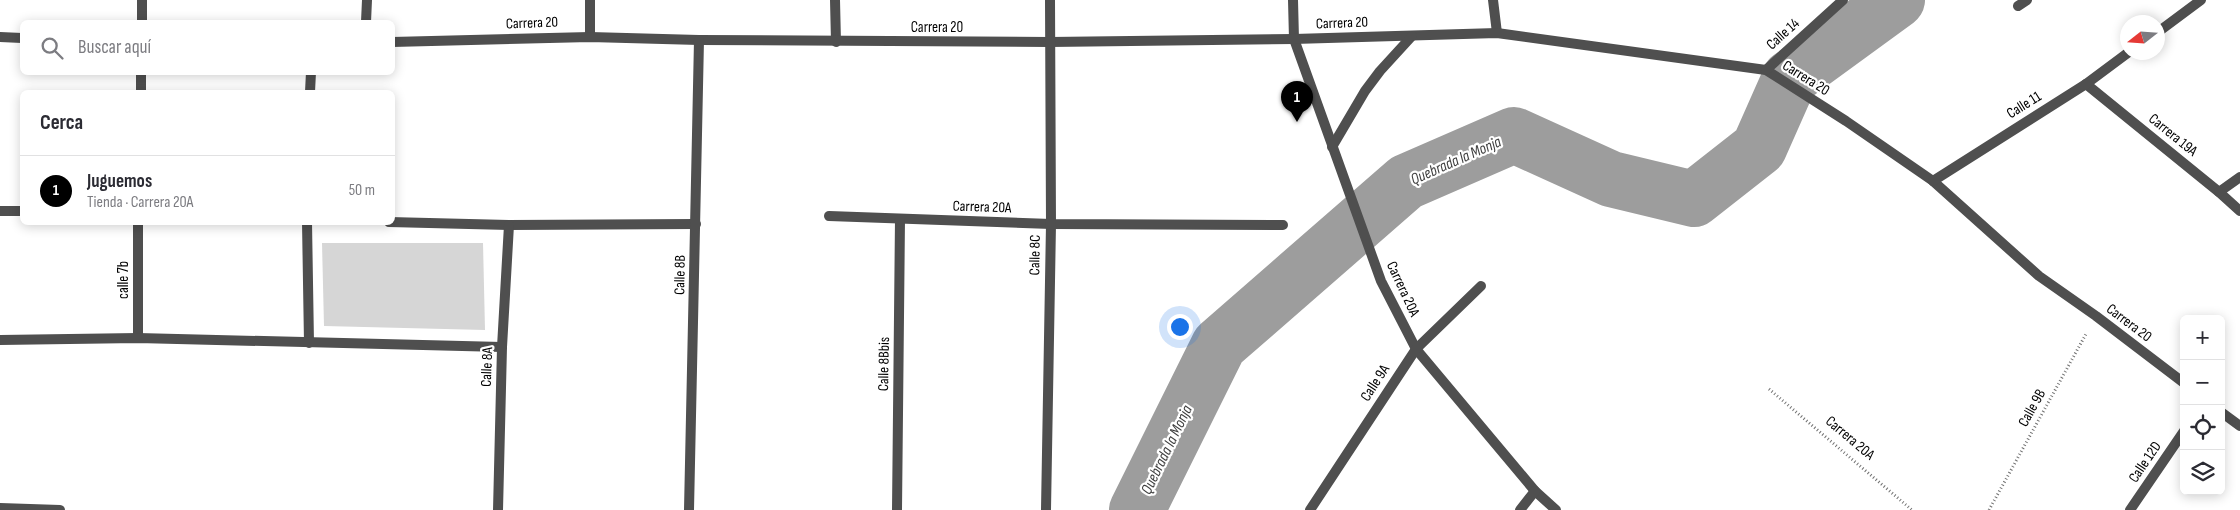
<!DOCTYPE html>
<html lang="es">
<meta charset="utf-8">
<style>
body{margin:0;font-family:"Sofia Sans Condensed",sans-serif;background:#f2f2f3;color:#2b2b33}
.controls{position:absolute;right:15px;bottom:15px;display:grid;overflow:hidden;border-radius:8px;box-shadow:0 2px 12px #0003}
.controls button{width:45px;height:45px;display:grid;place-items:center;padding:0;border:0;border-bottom:1px solid #e1e1e2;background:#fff;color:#2b2b33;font:25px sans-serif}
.compass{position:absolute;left:2120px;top:15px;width:45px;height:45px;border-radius:50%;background:#fff;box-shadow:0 2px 12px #0003;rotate:253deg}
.you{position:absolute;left:1179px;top:326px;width:18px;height:18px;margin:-12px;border:4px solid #fff;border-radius:50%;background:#1a73e8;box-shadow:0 0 0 8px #1a73e833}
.badge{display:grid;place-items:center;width:32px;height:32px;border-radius:50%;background:#000;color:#fff;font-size:16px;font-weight:700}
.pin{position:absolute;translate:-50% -41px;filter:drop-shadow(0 1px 2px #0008)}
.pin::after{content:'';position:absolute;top:26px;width:18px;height:15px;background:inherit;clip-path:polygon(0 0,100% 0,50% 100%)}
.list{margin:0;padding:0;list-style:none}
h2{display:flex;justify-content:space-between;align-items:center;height:65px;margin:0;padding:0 20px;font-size:21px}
h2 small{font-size:16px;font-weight:400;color:#7c7c81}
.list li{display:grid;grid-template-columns:32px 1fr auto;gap:15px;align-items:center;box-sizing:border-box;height:70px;padding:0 20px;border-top:1px solid #e1e1e2}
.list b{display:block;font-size:19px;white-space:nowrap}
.list p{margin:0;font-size:16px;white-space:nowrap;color:#7c7c81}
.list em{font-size:16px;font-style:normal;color:#7c7c81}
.icon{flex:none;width:28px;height:28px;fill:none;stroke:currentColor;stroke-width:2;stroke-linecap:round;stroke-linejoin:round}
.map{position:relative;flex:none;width:2240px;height:510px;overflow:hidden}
.search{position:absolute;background:#fff;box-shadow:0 2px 12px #0003;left:20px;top:20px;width:375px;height:55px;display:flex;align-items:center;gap:12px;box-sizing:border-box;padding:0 18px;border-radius:8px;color:#7c7c81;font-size:19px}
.panel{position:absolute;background:#fff;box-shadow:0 2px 12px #0003;left:20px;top:90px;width:375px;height:135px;border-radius:8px}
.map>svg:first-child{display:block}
.green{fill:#d6d6d6}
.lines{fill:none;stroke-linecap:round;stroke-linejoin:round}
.river{stroke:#9d9d9d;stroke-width:56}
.path{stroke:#717171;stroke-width:3;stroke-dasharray:1 2.5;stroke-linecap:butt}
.street{stroke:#4f4f4f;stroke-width:10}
.labels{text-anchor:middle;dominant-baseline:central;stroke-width:4.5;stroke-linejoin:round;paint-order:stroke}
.street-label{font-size:15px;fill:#000;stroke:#fff}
.water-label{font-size:16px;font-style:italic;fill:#3e3e3e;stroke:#fff}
</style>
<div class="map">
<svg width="2240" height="510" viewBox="0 0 2240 510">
<rect width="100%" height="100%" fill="#fff"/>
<path class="green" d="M322,243H483L485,330L324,326Z"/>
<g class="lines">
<path class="river" d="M1137,510L1219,345L1406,182L1514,135L1611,179L1694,199L1759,148L1790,78L1897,0"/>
<g class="path">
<path d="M1769,389L1912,510"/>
<path d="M1989,510L2086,334"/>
</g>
<g class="street">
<path d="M835,0L836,42"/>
<path d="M1293,0L1294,39L1381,281L1416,349L1535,491L1556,510"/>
<path d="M1493,0L1497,33"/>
<path d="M2018,6L2027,0"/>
<path d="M142,22V0"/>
<path d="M366,22L367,0"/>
<path d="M2158,32L2201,0"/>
<path d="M0,37L22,38"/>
<path d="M590,37V0"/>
<path d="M392,42L590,37L699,40L1050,42L1294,39L1497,33L1766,70L1846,121L1933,181L2039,276L2096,316L2184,383"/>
<path d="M1766,70L1843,0"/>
<path d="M2086,84L2219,192L2240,211"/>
<path d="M141,92V72"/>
<path d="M310,92L311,72"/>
<path d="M1332,147L1365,91L1380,71L1412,36"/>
<path d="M1933,181L2086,84L2129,52"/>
<path d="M2219,192L2240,177"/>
<path d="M0,211H22"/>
<path d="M829,216L1051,224L1283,225"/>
<path d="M138,222V338"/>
<path d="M307,222L309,343"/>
<path d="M389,222L509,225L696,224"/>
<path d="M0,340L138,338L502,347"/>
<path d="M2221,412L2240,426"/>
<path d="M0,508L60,510"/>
<path d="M498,510L502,347L509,225"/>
<path d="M689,510L699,40"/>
<path d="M897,510L900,219"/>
<path d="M1046,510L1051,224L1050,0"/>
<path d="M1310,510L1416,349L1481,286"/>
<path d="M1520,510L1535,491"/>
<path d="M2130,510L2184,431"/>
</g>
</g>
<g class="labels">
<g class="street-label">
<text transform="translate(532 23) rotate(-2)">Carrera 20</text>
<text transform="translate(1342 23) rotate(-2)">Carrera 20</text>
<text x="937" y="27">Carrera 20</text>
<text transform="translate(1783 34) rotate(-42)">Calle 14</text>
<text transform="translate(1806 78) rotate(32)">Carrera 20</text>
<text transform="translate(2024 105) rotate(-32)">Calle 11</text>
<text transform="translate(2173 135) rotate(39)">Carrera 19A</text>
<text transform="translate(982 207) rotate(2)">Carrera 20A</text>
<text transform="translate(1035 255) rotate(-89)">Calle 8C</text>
<text transform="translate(680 275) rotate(-89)">Calle 8B</text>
<text transform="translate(123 280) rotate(-90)">calle 7b</text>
<text transform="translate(1403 289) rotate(65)">Carrera 20A</text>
<text transform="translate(2129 323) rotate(37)">Carrera 20</text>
<text transform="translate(884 364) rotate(-89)">Calle 8Bbis</text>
<text transform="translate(487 367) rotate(-88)">Calle 8A</text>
<text transform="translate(1375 383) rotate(-57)">Calle 9A</text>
<text transform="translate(2032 408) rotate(-61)">Calle 9B</text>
<text transform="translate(1850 438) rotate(40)">Carrera 20A</text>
<text transform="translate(2145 462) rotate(-56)">Calle 12D</text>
</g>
<g class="water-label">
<text transform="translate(1456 161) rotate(-24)">Quebrada la Monja</text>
<text transform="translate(1167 450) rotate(-64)">Quebrada la Monja</text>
</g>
</g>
</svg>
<div class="controls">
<button>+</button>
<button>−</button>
<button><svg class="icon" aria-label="locate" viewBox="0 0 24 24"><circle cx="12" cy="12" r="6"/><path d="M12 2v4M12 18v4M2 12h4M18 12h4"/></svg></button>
<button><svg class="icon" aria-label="layers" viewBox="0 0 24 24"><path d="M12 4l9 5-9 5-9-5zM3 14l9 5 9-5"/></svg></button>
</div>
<svg class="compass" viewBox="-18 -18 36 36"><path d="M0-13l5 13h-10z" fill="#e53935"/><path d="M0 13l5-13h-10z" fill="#7c7c81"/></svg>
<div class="you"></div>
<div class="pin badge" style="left:1297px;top:122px">1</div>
<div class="search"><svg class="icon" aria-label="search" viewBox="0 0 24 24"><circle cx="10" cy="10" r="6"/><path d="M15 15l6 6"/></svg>Buscar aquí</div>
<section class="panel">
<h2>Cerca<small></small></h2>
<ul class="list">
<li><span class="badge">1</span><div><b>Juguemos</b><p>Tienda · Carrera 20A</p></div><em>50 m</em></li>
</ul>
</section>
</div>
